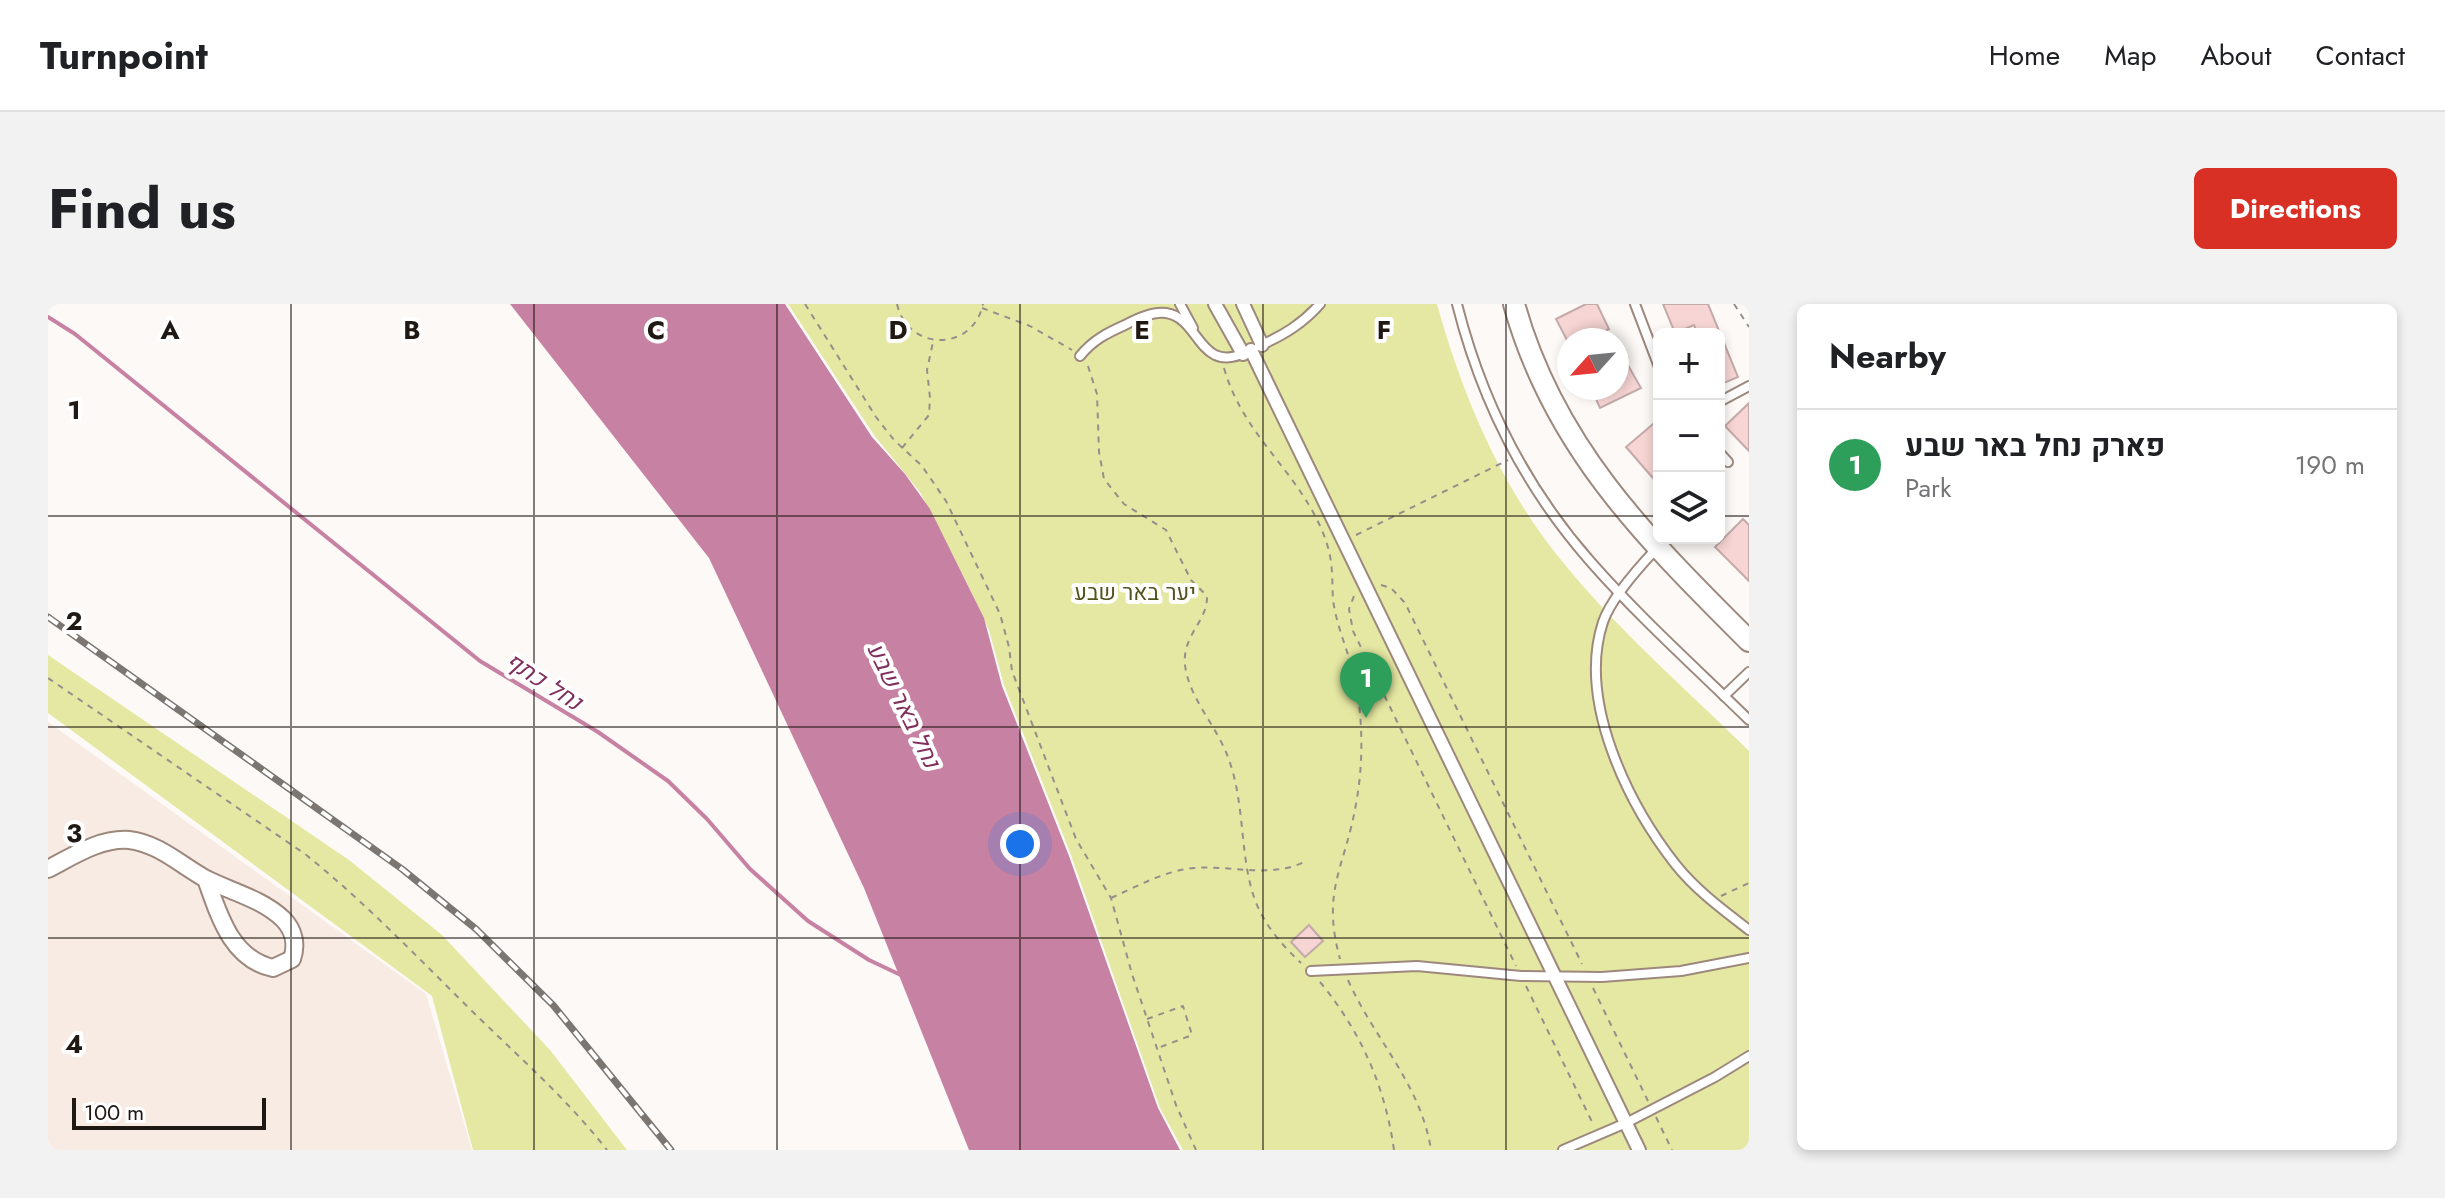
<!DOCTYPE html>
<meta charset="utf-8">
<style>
body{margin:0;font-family:Jost,Heebo,sans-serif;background:#f2f2f2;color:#202124}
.controls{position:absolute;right:24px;top:24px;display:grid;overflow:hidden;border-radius:12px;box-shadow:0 4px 12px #0003}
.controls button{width:72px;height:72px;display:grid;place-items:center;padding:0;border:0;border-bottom:2px solid #e0e0e0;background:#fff;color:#202124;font:40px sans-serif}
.compass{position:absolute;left:1509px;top:24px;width:72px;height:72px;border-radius:50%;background:#fff;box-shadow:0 4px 12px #0003;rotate:243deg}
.scale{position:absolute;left:24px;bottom:20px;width:194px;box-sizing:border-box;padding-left:8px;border:4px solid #1f1813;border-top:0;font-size:22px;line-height:28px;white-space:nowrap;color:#1f1813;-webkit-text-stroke:6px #fff;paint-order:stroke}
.you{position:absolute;left:972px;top:540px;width:28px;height:28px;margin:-20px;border:6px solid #fff;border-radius:50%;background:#1a73e8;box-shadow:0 0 0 12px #1a73e833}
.badge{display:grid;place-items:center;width:52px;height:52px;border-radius:50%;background:#d93025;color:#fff;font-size:26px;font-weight:700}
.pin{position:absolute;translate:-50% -66px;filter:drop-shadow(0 2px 4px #0008)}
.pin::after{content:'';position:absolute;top:42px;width:28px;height:24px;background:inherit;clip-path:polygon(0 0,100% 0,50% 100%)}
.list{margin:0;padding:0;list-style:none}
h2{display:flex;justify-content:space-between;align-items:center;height:104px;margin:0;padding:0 32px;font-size:34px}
h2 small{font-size:26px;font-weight:400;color:#757577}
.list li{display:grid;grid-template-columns:52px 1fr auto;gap:24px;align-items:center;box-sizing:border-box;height:112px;padding:0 32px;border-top:2px solid #e0e0e0}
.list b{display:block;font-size:30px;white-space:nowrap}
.list p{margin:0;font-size:26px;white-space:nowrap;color:#757577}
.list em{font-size:26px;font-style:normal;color:#757577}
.icon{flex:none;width:44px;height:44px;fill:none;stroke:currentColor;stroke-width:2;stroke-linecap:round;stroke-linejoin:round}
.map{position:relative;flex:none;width:1701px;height:846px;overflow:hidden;border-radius:12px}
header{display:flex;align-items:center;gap:48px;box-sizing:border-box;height:112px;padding:0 40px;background:#fff;border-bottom:2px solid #e0e0e0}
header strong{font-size:38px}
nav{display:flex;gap:44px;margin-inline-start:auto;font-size:28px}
.intro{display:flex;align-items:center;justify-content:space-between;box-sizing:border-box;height:192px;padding:0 48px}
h1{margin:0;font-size:56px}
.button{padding:20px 36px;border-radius:12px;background:#d93025;color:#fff;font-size:28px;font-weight:700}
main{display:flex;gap:48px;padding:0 48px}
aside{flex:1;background:#fff;border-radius:12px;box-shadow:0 4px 12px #0003}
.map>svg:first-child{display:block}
.built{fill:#f7ebe4}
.green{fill:#e5e8a2}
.water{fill:#c782a3}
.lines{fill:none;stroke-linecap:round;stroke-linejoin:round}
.stream{stroke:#c782a3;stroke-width:4}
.building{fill:#f6d5d4;stroke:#c4aaa9;stroke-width:2}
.service-casing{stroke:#9d887d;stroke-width:12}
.pedestrian-casing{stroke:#9d887d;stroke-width:16}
.minor-casing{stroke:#9d887d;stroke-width:20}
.tertiary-casing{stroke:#9d887d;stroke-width:24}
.path{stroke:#958f8b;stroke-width:2;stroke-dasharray:6 6;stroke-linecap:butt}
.service{stroke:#fff;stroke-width:8}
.pedestrian{stroke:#fff;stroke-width:12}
.minor{stroke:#fff;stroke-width:16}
.tertiary{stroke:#fff;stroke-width:20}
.rail-casing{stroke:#7b7671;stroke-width:7}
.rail{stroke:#fff;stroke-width:4;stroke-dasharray:12;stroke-linecap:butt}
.grid{fill:none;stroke:#1f1813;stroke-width:2;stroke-opacity:0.55}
.labels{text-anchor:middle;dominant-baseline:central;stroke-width:8;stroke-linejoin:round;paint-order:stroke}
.park-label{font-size:22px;fill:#53531e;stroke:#fff}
.water-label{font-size:24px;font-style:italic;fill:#802e5b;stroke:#fff}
.grid-label{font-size:26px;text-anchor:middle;font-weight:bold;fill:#1f1813;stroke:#fff;stroke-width:8;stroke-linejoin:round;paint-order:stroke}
</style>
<header>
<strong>Turnpoint</strong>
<nav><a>Home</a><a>Map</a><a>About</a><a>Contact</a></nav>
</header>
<div class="intro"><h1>Find us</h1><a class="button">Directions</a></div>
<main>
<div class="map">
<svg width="1701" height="846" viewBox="0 0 1701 846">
<rect width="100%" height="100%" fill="#fdf9f6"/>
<path class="built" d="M0,418L378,690L424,846H0Z"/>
<g class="green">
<path d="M740,0H1389C1414,90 1451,178 1509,251C1566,323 1636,383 1701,447V846H1135L1112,804L1023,551L956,381L941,326L919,279L872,188L826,131Z"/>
<path d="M0,351L301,556L394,631L502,746L579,846H425L384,692L0,409Z"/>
</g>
<path class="water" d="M462,0H737L824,133L857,170L882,205L936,314L954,382L1021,552L1110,804L1132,846H921L816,584L661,254Z"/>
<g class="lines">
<path class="stream" d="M0,13L27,30L432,357L550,428L620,477L659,515L702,565L760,617L821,656L857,673"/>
</g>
<g class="building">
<path d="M1538,0H1549L1561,25L1540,36H1521V40L1508,15Z"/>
<path d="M1615,0H1660L1690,73L1671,81V30H1650L1646,21L1627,29Z"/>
<path d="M1577,56L1593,84L1552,104L1543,84H1569V60Z"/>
<path d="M1701,99V147L1677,122Z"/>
<path d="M1611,115V181L1578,143Z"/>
<path d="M1695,215L1701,221V277L1667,243Z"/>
<path d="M1261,621L1275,637L1257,653L1243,638Z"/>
</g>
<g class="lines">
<g class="service-casing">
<g id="service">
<path d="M1132,0L1145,24"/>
<path d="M1409,0C1433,95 1477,183 1542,257C1591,313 1648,364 1701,416"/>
<path d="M1587,0L1611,63"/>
<path d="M1211,42C1236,31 1254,20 1272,0"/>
<path d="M1032,52C1045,36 1059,29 1077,21C1088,15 1105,7 1118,9C1153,14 1150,71 1199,48"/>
<path d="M1671,98L1701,82"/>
<path d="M1671,148L1680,158"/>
<path d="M1609,244C1592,262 1563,295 1555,318C1529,397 1580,500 1628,561C1649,587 1675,606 1701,626"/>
<path d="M1676,392L1701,368"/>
<path d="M1263,667L1369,662L1473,672L1554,673L1633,667L1701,654"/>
<path d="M1515,846L1578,819L1667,773L1701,752"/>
</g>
</g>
<g class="pedestrian-casing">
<g id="pedestrian">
<path d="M1167,0L1195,50"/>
<path d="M1195,0L1214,41"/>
<path d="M1203,46L1591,846"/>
</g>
</g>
<g class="minor-casing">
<path id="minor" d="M0,565C25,552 52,534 81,536C110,539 134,562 158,575C184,588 214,595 235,615C246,626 249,641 244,655L225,664C183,655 171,611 158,575"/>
</g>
<g class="tertiary-casing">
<path id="tertiary" d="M1466,0C1506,144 1599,235 1701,337"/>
</g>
<g class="path">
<path d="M757,0L828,113L846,136L874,162L898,197L952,310L961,343L964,367L1028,535L1063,594L1084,670L1128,801L1148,846"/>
<path d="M849,0C860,48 925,48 935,0"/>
<path d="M1686,0L1701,23"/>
<path d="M934,4L982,22L1024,46"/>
<path d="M1040,62L1049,90L1051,148L1056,175L1076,200L1118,226L1143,276L1159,292C1160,317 1134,331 1137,361C1141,395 1170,423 1181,456C1198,503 1191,558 1209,601C1219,624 1235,642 1253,659"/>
<path d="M1176,64C1193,124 1236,156 1265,208C1276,228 1284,249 1284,272C1285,282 1284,292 1286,302C1291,330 1304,356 1309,385C1315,423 1315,462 1308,500C1297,564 1273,586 1292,655"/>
<path d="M854,144L881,111L882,94L879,66L885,38"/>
<path d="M1308,231L1460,156"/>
<path d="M1333,281L1343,284L1357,299L1534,660"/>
<path d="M1306,292L1301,305L1305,327L1468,662"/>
<path d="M0,374L257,550C318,599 371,655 427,710C472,754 520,796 559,846"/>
<path d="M1673,592L1701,579"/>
<path d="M1063,594C1090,582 1116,567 1146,564C1183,561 1224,575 1258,557"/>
<path d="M1300,676C1326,735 1373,780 1383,846"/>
<path d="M1272,678C1313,728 1337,782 1346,846"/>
<path d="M1478,682L1545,820"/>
<path d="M1545,684L1600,797"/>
<path d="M1099,715L1135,702L1144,731L1110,744"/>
<path d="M1608,813L1624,846"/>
</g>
<use href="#service" class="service"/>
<use href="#pedestrian" class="pedestrian"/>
<use href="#minor" class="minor"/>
<use href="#tertiary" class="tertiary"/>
<g class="rail-casing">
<path id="rail" d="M0,313L354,565L428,625L505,701L623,846"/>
</g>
<use href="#rail" class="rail"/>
</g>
<path class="grid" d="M243,0V846M486,0V846M729,0V846M972,0V846M1215,0V846M1458,0V846M0,212H1611M1671,212H1701M0,423H1701M0,634H1701"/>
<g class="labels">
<g class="park-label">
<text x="1087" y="288">יער באר שבע</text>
</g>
<g class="water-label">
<text transform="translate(496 377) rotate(33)">נחל כתף</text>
<text transform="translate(856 401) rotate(64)">נחל באר שבע</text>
</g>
</g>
<g class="grid-label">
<text x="122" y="35">A</text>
<text x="364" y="35">B</text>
<text x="608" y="35">C</text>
<text x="850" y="35">D</text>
<text x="1094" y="35">E</text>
<text x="1336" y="35">F</text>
<text x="26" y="115">1</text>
<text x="26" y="326">2</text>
<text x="26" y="538">3</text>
<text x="26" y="749">4</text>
</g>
</svg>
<div class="controls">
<button>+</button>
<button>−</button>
<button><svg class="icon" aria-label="layers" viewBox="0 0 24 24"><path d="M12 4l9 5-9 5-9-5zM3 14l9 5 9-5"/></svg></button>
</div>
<svg class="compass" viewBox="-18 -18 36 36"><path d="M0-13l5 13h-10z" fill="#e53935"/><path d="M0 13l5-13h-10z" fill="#757577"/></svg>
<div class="scale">100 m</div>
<div class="you"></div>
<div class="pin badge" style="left:1318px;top:414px;background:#2e9e5b">1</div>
</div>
<aside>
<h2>Nearby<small></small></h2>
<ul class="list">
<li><span class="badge" style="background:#2e9e5b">1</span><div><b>פארק נחל באר שבע</b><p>Park</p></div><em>190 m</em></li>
</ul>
</aside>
</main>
